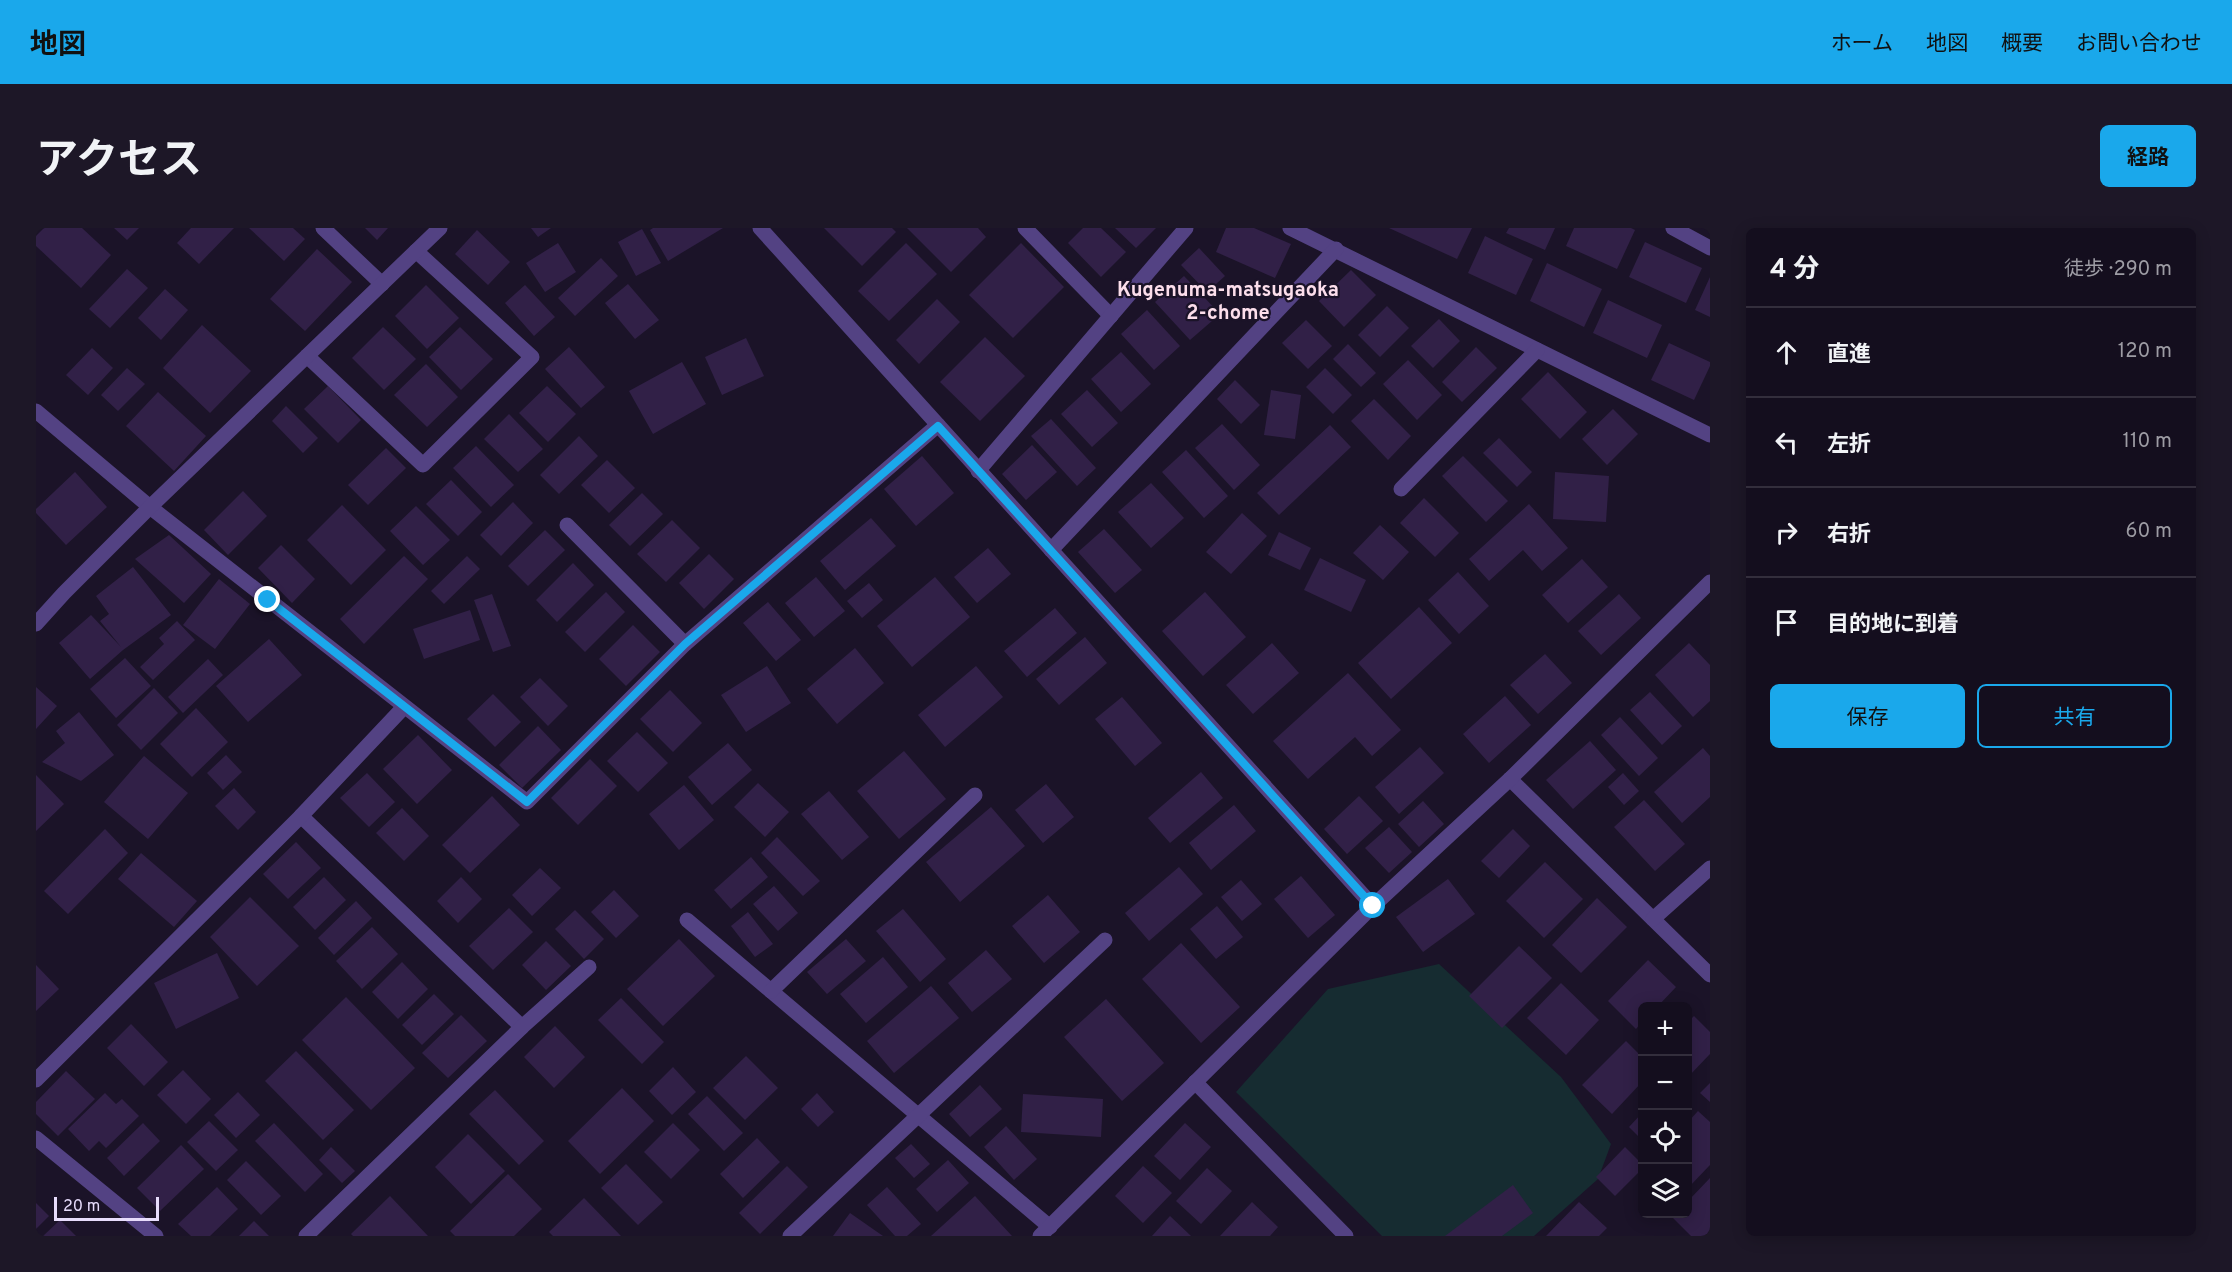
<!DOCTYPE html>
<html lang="ja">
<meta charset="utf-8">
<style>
body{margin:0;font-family:Overpass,"Noto Sans JP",sans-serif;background:#1d1727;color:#f1f3f6}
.controls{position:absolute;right:18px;bottom:18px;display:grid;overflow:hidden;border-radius:9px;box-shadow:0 3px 15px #0003}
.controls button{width:54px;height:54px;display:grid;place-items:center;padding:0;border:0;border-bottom:2px solid #332e3c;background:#140e1e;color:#f1f3f6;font:30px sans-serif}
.scale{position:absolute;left:18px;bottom:15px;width:105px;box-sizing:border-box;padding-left:6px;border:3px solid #e7dcfc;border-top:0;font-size:16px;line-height:21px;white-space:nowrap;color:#e7dcfc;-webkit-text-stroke:4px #1b1328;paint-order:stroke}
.stop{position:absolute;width:18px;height:18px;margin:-14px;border:4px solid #1aa8eb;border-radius:50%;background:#fff}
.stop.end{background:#1aa8eb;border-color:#fff;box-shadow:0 2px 6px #0008}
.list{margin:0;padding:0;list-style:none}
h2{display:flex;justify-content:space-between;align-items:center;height:78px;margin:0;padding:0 24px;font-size:26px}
h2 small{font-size:20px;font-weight:400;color:#9d9ca4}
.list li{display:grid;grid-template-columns:39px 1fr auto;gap:18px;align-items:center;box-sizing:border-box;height:90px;padding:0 24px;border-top:2px solid #332e3c}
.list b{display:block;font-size:22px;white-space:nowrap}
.list em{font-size:20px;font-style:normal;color:#9d9ca4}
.actions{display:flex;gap:12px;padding:18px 24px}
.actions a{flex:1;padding:14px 0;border:2px solid #1aa8eb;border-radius:9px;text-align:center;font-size:21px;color:#1aa8eb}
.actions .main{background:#1aa8eb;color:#111}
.icon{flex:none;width:33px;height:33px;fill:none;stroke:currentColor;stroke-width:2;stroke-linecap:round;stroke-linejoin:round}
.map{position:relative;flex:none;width:1674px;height:1008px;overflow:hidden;border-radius:9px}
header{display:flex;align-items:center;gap:36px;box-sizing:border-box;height:84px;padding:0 30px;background:#1aa8eb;color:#111}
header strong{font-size:28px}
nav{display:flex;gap:33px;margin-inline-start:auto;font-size:21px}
.intro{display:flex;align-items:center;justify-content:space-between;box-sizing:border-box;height:144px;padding:0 36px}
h1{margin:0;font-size:42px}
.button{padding:15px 27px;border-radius:9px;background:#1aa8eb;color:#111;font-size:21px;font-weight:700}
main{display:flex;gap:36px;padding:0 36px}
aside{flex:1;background:#140e1e;border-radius:9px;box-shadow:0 3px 15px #0003}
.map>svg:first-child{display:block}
.green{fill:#162c31}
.building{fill:#312047}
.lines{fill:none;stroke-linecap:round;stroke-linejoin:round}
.minor{stroke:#534283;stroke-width:15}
.route{stroke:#1aa8eb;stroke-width:8}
.labels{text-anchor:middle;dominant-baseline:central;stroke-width:4.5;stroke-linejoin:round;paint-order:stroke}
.neighbourhood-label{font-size:20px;font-weight:bold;fill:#fcdeeb;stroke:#1b1328}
</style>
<header>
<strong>地図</strong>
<nav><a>ホーム</a><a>地図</a><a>概要</a><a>お問い合わせ</a></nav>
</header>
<div class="intro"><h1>アクセス</h1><a class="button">経路</a></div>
<main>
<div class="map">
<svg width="1674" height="1008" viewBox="0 0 1674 1008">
<rect width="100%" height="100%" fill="#1b1328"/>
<path class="green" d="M1403,736L1525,849L1575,916L1562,951L1498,1008H1346L1200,864L1292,761Z"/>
<g class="building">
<path d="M8,0H46L75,27L45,60L0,18V8Z"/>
<path d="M78,0H103L91,12Z"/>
<path d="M155,0H198L163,36L141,15Z"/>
<path d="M213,0H257L269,11L248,33Z"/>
<path d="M329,0H352L341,12Z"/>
<path d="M495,0H515L502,9Z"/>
<path d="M617,0H687L632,33L614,2Z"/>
<path d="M788,0H856L860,4L826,38Z"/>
<path d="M871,0H942L950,9L915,44Z"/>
<path d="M1047,0H1065L1090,24L1065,49L1032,15Z"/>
<path d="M1079,0H1120L1100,20Z"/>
<path d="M1190,0H1218L1255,16L1239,50L1180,24Z"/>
<path d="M1353,0H1436L1421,31Z"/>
<path d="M1473,0H1519L1509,22L1470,5Z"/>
<path d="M1538,0H1595L1599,2L1581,41L1530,18Z"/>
<path d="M606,1L625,35L600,48L582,14Z"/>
<path d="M441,2L474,34L452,57L419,26Z"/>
<path d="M1449,8L1497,31L1480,67L1432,45Z"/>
<path d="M1609,14L1666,40L1650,75L1593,49Z"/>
<path d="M522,15L540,44L509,64L490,35Z"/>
<path d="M870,15L901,46L853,93L822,63Z"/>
<path d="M985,15L1028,59L977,110L933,67Z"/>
<path d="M1163,20L1189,48L1171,64L1145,37Z"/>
<path d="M281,21L316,54L269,103L234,71Z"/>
<path d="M565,30L582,48L539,88L522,70Z"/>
<path d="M1511,35L1566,61L1548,99L1494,73Z"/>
<path d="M91,41L112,60L74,100L53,81Z"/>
<path d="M1315,42L1340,67L1308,99L1283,73Z"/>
<path d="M1148,48L1184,86L1154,112L1119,74Z"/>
<path d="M1674,49V89L1659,82Z"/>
<path d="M592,56L623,92L599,111L569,75Z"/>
<path d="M390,57L423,90L391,121L359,88Z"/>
<path d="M489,57L519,89L498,108L469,75Z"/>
<path d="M129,61L152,82L125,112L102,90Z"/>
<path d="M901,71L924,94L883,136L860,112Z"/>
<path d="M1572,72L1626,97L1611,130L1557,105Z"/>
<path d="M1351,78L1373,100L1344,129L1322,107Z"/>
<path d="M1111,82L1144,118L1118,142L1085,106Z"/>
<path d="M1403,91L1424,113L1397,140L1375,118Z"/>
<path d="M1270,92L1296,118L1272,141L1246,115Z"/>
<path d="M166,97L215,143L174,185L127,140Z"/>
<path d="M347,99L380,131L348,162L316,130Z"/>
<path d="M424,99L457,131L425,162L393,129Z"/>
<path d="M949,109L989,148L944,193L904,154Z"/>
<path d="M710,110L728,148L686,167L669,129Z"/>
<path d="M1633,115L1674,134V138L1658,172L1615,152Z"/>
<path d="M1312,116L1340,145L1325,159L1297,131Z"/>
<path d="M533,119L569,159L545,180L509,141Z"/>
<path d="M1440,119L1461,140L1426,174L1406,154Z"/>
<path d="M56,120L77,140L52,167L30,147Z"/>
<path d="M1085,124L1115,156L1085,184L1055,151Z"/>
<path d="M1372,132L1406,167L1381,192L1347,156Z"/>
<path d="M646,134L670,176L617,206L593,163Z"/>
<path d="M390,136L422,169L391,199L358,167Z"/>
<path d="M91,140L109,156L82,183L65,167Z"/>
<path d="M1289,140L1316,167L1297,186L1270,159Z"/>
<path d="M1512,144L1551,184L1524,211L1485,171Z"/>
<path d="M1199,152L1224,177L1205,196L1181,171Z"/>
<path d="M292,158L325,192L302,215L268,181Z"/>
<path d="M511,158L540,186L512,214L483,185Z"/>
<path d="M1051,162L1082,195L1056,219L1025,186Z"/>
<path d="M1235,162L1265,167L1259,211L1228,207Z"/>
<path d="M122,164L170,208L138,243L90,198Z"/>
<path d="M1338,171L1375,208L1352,232L1315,193Z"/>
<path d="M250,178L282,210L267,225L236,193Z"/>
<path d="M1577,181L1602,206L1571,237L1546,211Z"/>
<path d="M473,186L507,221L482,244L448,211Z"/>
<path d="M1015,191L1060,240L1041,258L995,208Z"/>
<path d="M1186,196L1224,237L1198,262L1159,220Z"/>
<path d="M1294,197L1315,219L1243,287L1221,265Z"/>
<path d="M543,208L562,228L523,266L504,247Z"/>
<path d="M1463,210L1496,244L1481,259L1447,225Z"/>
<path d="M996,217L1021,244L990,272L966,246Z"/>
<path d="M440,218L478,257L455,279L417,240Z"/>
<path d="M350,220L370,240L332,277L312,257Z"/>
<path d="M1150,222L1192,268L1168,290L1126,244Z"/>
<path d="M886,228L918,265L880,298L848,261Z"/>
<path d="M1427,228L1472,273L1450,294L1406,248Z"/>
<path d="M571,232L599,260L573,285L545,257Z"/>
<path d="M39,244L71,279L30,317L0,285V281Z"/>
<path d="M1519,244L1573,248L1570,294L1517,291Z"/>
<path d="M415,252L446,284L422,308L390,276Z"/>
<path d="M1115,255L1148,290L1115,320L1082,284Z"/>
<path d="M207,263L231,288L192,327L168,302Z"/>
<path d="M606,265L627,286L594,318L573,297Z"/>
<path d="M1388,270L1423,305L1399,329L1364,295Z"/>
<path d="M477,274L497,295L465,328L444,307Z"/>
<path d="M1493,276L1532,320L1506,343L1487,322L1453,353L1433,331Z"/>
<path d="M306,277L350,322L315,357L271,312Z"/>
<path d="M380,278L414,312L387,337L354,303Z"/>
<path d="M1206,285L1231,308L1195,346L1170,324Z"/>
<path d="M835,290L860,318L809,362L784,333Z"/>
<path d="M636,292L664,320L630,354L601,326Z"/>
<path d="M1344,297L1373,324L1347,352L1317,325Z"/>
<path d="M1068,301L1106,342L1079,365L1042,324Z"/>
<path d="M509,302L529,322L492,358L472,338Z"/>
<path d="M1243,304L1275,320L1264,342L1232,327Z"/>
<path d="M133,307L175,346L148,375L99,331Z"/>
<path d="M245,317L279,351L256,375L222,340Z"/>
<path d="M952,320L975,346L941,375L918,349Z"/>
<path d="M673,326L698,351L668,381L643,355Z"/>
<path d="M368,328L392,351L328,416L304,391Z"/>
<path d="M431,328L444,341L408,376L395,363Z"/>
<path d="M1284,330L1330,352L1315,384L1268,362Z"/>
<path d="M1546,331L1572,359L1532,395L1506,367Z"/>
<path d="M537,335L558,357L521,394L500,372Z"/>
<path d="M97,339L135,387L87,422L54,451L23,415L55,387L85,419L64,393L73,386L60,368Z"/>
<path d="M1422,344L1453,378L1423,406L1392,372Z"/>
<path d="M780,349L809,383L778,409L749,375Z"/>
<path d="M899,349L934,389L876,439L841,398Z"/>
<path d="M183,351L214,376L179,421L147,397Z"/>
<path d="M833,355L847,372L826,390L811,373Z"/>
<path d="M570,364L589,384L549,424L529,404Z"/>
<path d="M1169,364L1210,409L1167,448L1126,403Z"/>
<path d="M456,366L475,418L457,424L438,372Z"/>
<path d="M1583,366L1605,390L1565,427L1542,403Z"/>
<path d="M732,374L765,412L740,433L707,395Z"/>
<path d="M1383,379L1416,415L1355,471L1322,435Z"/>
<path d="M1019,380L1041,405L991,449L968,423Z"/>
<path d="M434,382L444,412L388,431L377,401Z"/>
<path d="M141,393L159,412L117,452L104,439L128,416L123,410Z"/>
<path d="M597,397L624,424L590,458L563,431Z"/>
<path d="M1049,409L1071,435L1023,477L1000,451Z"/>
<path d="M233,411L266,447L212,494L180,458Z"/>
<path d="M1236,415L1263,445L1217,486L1190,457Z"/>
<path d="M1653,415L1674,437V473L1657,489L1619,447Z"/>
<path d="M819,420L848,455L801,496L771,461Z"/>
<path d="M1509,426L1536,455L1502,486L1474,457Z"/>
<path d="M89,430L115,458L80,490L54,461Z"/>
<path d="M172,431L187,447L147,485L132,469Z"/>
<path d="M731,438L755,475L710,504L685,467Z"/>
<path d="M940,438L967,469L909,519L882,487Z"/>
<path d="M1312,445L1365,502L1336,528L1319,509L1272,551L1237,513Z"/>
<path d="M504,450L532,478L512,498L484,469Z"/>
<path d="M0,459L21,478L0,501Z"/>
<path d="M118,460L142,485L105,522L81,497Z"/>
<path d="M634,462L666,495L637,524L604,491Z"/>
<path d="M1614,464L1646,498L1626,517L1594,482Z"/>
<path d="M457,466L485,494L459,519L431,491Z"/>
<path d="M1469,468L1495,497L1453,535L1427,506Z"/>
<path d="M1086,469L1126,515L1099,538L1059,491Z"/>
<path d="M160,480L192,514L156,549L124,516Z"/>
<path d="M43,484L78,527L45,553L6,534L29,515L20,503Z"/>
<path d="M1584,489L1622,530L1603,548L1565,507Z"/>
<path d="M502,498L525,522L486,560L463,537Z"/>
<path d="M601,504L632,535L602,564L571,533Z"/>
<path d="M382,507L416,542L381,576L347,541Z"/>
<path d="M1554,513L1580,542L1537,581L1510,552Z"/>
<path d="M692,515L716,542L676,577L652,549Z"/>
<path d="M1384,519L1408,545L1363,586L1339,559Z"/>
<path d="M1667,520L1674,528V569L1646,595L1618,564Z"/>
<path d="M868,523L910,571L863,611L821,563Z"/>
<path d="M190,527L206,544L187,562L171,545Z"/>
<path d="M108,528L152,565L112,611L68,574Z"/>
<path d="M554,531L581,558L542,597L515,570Z"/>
<path d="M1165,544L1187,570L1134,615L1112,590Z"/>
<path d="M331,545L359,574L333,599L304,570Z"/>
<path d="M1587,545L1603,563L1588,577L1572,559Z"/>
<path d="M0,547L28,576L0,603Z"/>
<path d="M722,555L753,584L729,609L698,579Z"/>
<path d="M1010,556L1038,589L1007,615L979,582Z"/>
<path d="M648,557L678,592L643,622L613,586Z"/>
<path d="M198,560L220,584L202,602L179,578Z"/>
<path d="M793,563L833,609L806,632L765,586Z"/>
<path d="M456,568L484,597L434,645L406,617Z"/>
<path d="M1323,568L1347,593L1311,626L1288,601Z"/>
<path d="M1608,572L1649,616L1619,643L1578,599Z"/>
<path d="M1387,573L1408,596L1383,619L1362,596Z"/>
<path d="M1198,577L1220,603L1175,642L1153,615Z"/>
<path d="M955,579L989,618L924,674L890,634Z"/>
<path d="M366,580L393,608L368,633L340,605Z"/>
<path d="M1353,599L1376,624L1353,645L1329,620Z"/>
<path d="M69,601L92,625L32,686L8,663Z"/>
<path d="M1477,601L1494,618L1463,650L1445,633Z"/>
<path d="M741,609L784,653L767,668L725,625Z"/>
<path d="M260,614L285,640L252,671L227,646Z"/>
<path d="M105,625L161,673L138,699L82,651Z"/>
<path d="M715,629L732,649L695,681L678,662Z"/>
<path d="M1509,634L1547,671L1508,710L1470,673Z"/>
<path d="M1143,639L1167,666L1113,713L1089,685Z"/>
<path d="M504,640L525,660L496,688L476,667Z"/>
<path d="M1265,648L1299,687L1272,710L1238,671Z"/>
<path d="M288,649L310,672L279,702L257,679Z"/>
<path d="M425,649L446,671L422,695L401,673Z"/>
<path d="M1412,651L1439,686L1387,724L1360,689Z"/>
<path d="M1205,652L1226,676L1206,693L1185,669Z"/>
<path d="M738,658L762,685L742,703L717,676Z"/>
<path d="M578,662L603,688L580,710L555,684Z"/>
<path d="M1012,667L1044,704L1008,735L976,698Z"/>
<path d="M214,669L263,718L221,758L174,709Z"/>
<path d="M1561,670L1591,699L1545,745L1516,717Z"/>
<path d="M320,673L336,690L298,727L282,710Z"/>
<path d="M1181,678L1207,709L1180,731L1154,701Z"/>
<path d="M473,680L497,704L457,742L433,718Z"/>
<path d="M867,681L910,731L884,754L840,703Z"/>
<path d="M539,682L568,711L548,731L519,701Z"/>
<path d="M712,684L737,716L719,729L695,698Z"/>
<path d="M336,699L362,726L326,761L300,733Z"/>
<path d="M643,711L679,748L627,798L591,761Z"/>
<path d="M810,711L830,733L791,766L771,744Z"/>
<path d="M510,713L535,738L510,762L486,737Z"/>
<path d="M1145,715L1204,779L1165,815L1106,751Z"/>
<path d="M1483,718L1516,750L1466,800L1433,768Z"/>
<path d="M950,722L976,751L936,784L912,755Z"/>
<path d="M181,725L203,770L140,801L118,755Z"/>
<path d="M847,729L872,759L830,795L804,766Z"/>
<path d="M1612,732L1640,759L1622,778H1606V794L1600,801L1572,773Z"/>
<path d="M366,734L392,761L362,791L336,764Z"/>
<path d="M0,737L23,761L0,783Z"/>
<path d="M1525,755L1563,792L1530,827L1491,790Z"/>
<path d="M895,758L923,790L858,845L831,813Z"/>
<path d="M398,766L418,786L386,817L366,797Z"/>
<path d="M310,769L379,840L335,882L266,812Z"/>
<path d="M585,770L628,814L606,836L562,792Z"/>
<path d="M1070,771L1128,835L1086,873L1028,809Z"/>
<path d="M425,787L451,813L412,850L386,825Z"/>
<path d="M1658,788L1674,804V826L1652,849V794Z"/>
<path d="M95,796L132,834L108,858L71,820Z"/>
<path d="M519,798L549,829L518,860L488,829Z"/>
<path d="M1590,813L1606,829V854L1576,886L1546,857Z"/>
<path d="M260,823L318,882L287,912L229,853Z"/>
<path d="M710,828L742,860L709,892L677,860Z"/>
<path d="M637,839L660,864L636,887L613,863Z"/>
<path d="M147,842L175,871L150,896L121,867Z"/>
<path d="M30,843L59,871L22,908L0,886V874Z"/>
<path d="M1674,855V874L1664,865Z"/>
<path d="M944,857L966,881L934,909L913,886Z"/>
<path d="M586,860L618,893L564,946L532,913Z"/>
<path d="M459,862L508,913L483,937L433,886Z"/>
<path d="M202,864L224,887L200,910L178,887Z"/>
<path d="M69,865L80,876L86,871L103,888L70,920L63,913L53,923L32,901Z"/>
<path d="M781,865L798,884L782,899L765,881Z"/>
<path d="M987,866L1067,871L1065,909L985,904Z"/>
<path d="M671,868L707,905L688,923L652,886Z"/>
<path d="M1662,883L1674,894V937L1652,960V894Z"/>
<path d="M1606,885V912L1593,899Z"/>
<path d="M173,893L202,922L180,943L151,914Z"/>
<path d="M107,895L124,913L88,948L71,930Z"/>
<path d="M238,895L287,946L269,964L219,913Z"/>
<path d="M637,895L664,922L635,951L608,924Z"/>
<path d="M1149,895L1175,919L1144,952L1118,928Z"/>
<path d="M970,898L1001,931L978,952L948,919Z"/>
<path d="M432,906L469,943L435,976L399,939Z"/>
<path d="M721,910L744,934L707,970L684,946Z"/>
<path d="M875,916L894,936L878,950L859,930Z"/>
<path d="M145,917L168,941L124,983L101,960Z"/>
<path d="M295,919L319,943L306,955L283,932Z"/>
<path d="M1589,919L1606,936V941L1579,968L1560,949Z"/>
<path d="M912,932L933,955L901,984L880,961Z"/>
<path d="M210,933L245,968L225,987L191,952Z"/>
<path d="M590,936L627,974L602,997L565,960Z"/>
<path d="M751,938L772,959L724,1006L703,985Z"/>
<path d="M1107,938L1136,965L1107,995L1079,968Z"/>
<path d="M1171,940L1196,963L1165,996L1140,973Z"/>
<path d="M472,946L506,981L478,1008H419L414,1003Z"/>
<path d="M1674,950V1008H1655L1636,989L1639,986H1652V973Z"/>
<path d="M1477,957L1497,985L1466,1008H1409Z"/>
<path d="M181,959L202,981L174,1008H155L142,996Z"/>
<path d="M851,959L885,996L871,1008H859L831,977Z"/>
<path d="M354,968L392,1008H317L315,1006Z"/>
<path d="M939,968L976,1008H895Z"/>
<path d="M548,970L585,1008H517L513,1004Z"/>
<path d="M1216,974L1242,999L1234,1008H1184Z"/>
<path d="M1543,974L1571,1000L1563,1008H1510Z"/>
<path d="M0,975L13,988L0,1001Z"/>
<path d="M814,985L847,1008H797Z"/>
<path d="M1134,988L1155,1008H1116Z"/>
<path d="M24,992L40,1008H7Z"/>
<path d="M218,993L233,1008H203Z"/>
</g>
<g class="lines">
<g class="minor">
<path d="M287,0L346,56"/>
<path d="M724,0L1337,678"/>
<path d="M989,0L1075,88"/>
<path d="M1254,0L1674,207"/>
<path d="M1637,0L1674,20"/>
<path d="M271,128L387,237L496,129L380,23"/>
<path d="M0,183L114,279L491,574L649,416L902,197"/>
<path d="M942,243L1150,0"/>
<path d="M1365,261L1501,122"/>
<path d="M531,297L649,416"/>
<path d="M1015,322L1300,21"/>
<path d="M0,396L28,365L114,279L404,0"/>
<path d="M1474,551L1674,747"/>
<path d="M265,588L486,799"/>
<path d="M1617,691L1674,640"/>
<path d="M651,692L1014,999"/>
<path d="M735,763L939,567"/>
<path d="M0,852L265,588L368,479"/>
<path d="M1159,854L1310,1008"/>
<path d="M0,910L120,1008"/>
<path d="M270,1008L486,799L553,739"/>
<path d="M754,1008L1069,712"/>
<path d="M1004,1008L1337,678L1474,551L1674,354"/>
</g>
</g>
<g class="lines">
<path class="route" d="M232,372L491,574L649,416L902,198L1337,678"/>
</g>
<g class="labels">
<g class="neighbourhood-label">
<text x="1192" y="63">Kugenuma-matsugaoka<tspan x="1192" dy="23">2-chome</tspan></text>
</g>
</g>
</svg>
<div class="controls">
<button>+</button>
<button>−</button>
<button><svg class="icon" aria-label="locate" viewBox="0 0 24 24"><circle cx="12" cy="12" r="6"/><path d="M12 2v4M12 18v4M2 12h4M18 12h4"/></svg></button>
<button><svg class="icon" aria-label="layers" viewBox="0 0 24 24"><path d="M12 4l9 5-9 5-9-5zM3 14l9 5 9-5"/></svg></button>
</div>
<div class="scale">20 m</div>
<div class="stop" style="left:1337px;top:678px"></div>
<div class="stop end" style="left:232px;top:372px"></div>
</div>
<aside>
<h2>4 分<small>徒歩 · 290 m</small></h2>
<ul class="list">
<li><svg class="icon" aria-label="ahead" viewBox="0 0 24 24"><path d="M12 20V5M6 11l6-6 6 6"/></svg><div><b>直進</b></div><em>120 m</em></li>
<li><svg class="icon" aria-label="left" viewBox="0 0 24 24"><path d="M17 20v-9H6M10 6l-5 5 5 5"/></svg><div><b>左折</b></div><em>110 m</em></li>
<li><svg class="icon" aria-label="right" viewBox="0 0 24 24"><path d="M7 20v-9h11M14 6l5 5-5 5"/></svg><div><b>右折</b></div><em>60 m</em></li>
<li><svg class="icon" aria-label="arrive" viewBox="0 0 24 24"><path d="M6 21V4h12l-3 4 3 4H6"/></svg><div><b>目的地に到着</b></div></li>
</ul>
<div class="actions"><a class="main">保存</a><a>共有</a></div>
</aside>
</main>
